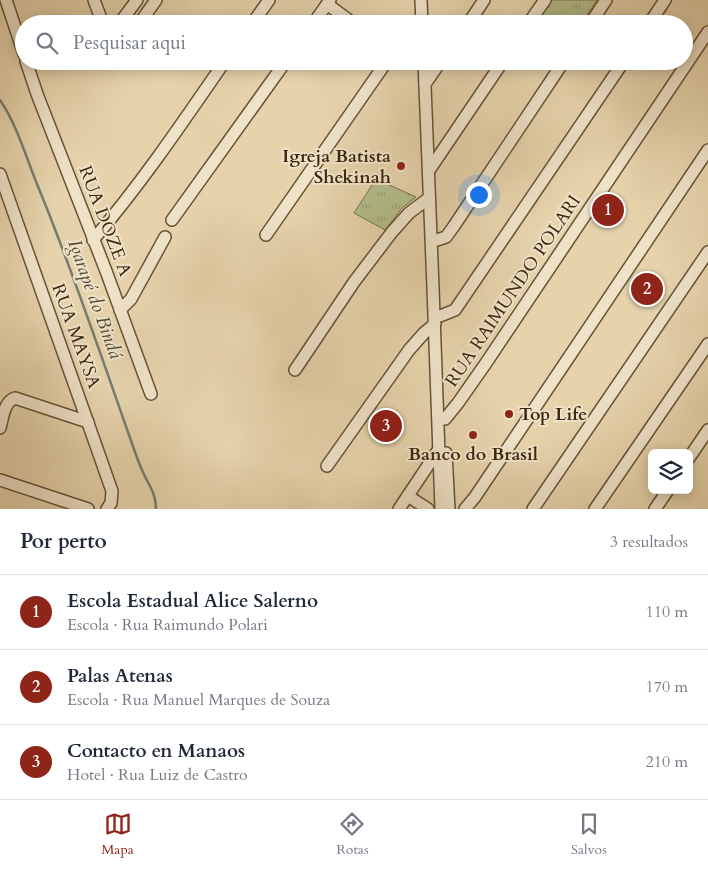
<!DOCTYPE html>
<html lang="pt">
<meta charset="utf-8">
<style>
body{margin:0;font-family:Cardo,serif;background:#f6f6f7;color:#1f2937}
.controls{position:absolute;right:15px;bottom:15px;display:grid;overflow:hidden;border-radius:8px;box-shadow:0 2px 12px #0003}
.controls button{width:45px;height:45px;display:grid;place-items:center;padding:0;border:0;border-bottom:1px solid #e0e1e3;background:#fff;color:#1f2937;font:25px sans-serif}
.you{position:absolute;left:478px;top:194px;width:18px;height:18px;margin:-12px;border:4px solid #fff;border-radius:50%;background:#1a73e8;box-shadow:0 0 0 8px #1a73e833}
.badge{display:grid;place-items:center;width:32px;height:32px;border-radius:50%;background:#8f2418;color:#fff;font-size:16px;font-weight:700}
.pin{position:absolute;translate:-50% -50%;border:2px solid #fff;box-shadow:0 1px 5px #0006}
.list{margin:0;padding:0;list-style:none}
h2{display:flex;justify-content:space-between;align-items:center;height:65px;margin:0;padding:0 20px;font-size:21px}
h2 small{font-size:16px;font-weight:400;color:#747a83}
.list li{display:grid;grid-template-columns:32px 1fr auto;gap:15px;align-items:center;box-sizing:border-box;height:75px;padding:0 20px;border-top:1px solid #e0e1e3}
.list b{display:block;font-size:19px;white-space:nowrap}
.list p{margin:0;font-size:16px;white-space:nowrap;color:#747a83}
.list em{font-size:16px;font-style:normal;color:#747a83}
.icon{flex:none;width:28px;height:28px;fill:none;stroke:currentColor;stroke-width:2;stroke-linecap:round;stroke-linejoin:round}
.map{position:relative;flex:none;width:708px;height:509px;overflow:hidden}
.search{position:absolute;background:#fff;box-shadow:0 2px 12px #0003;left:15px;right:15px;top:15px;height:55px;display:flex;align-items:center;gap:12px;box-sizing:border-box;padding:0 18px;border-radius:28px;color:#747a83;font-size:19px}
.sheet{height:290px;background:#fff}
nav{display:flex;justify-content:space-around;align-items:center;box-sizing:border-box;height:70px;border-top:1px solid #e0e1e3;background:#fff;font-size:14px;color:#747a83}
nav a{display:grid;justify-items:center;gap:2px}
nav .on{color:#8f2418}
.map>svg:first-child{display:block}
.park{fill:url(#park-tufts);stroke:#78724c}
.lines{fill:none;stroke-linecap:round;stroke-linejoin:round}
.stream{stroke:#767c72;stroke-width:2.5}
.minor-casing{stroke:#665335;stroke-width:14}
.minor{stroke:#efe2c9;stroke-width:11}
.poi-dot{fill:#8f2418;stroke:#efe2c9;stroke-width:2}
.labels{text-anchor:middle;dominant-baseline:central;stroke-width:4;stroke-linejoin:round;paint-order:stroke}
.poi-label{font-size:18px;font-weight:bold;fill:#3c280d;stroke:#efe2c9;text-anchor:end}
.street-label{font-size:18px;fill:#3c280d;stroke:#efe2c9}
.water-label{font-size:19px;font-style:italic;fill:#544b37;stroke:#efe2c9}
</style>
<div class="map">
<svg width="708" height="509" viewBox="0 0 708 509">
<defs>
<pattern id="park-tufts" width="24" height="20" patternUnits="userSpaceOnUse" patternTransform="scale(1.25)"><rect width="24" height="20" fill="#b3bd8b"/><path d="M3 7l-1-3M5 7V3M7 7l1-3M15 17l-1-3M17 17v-4M19 17l1-3" fill="none" stroke="#9ba277"/></pattern>
</defs>
<rect width="100%" height="100%" fill="#e6d3ac"/>
<filter id="stains"><feTurbulence type="fractalNoise" baseFrequency=".004" numOctaves="4"/><feColorMatrix values="0 0 0 0 .2 0 0 0 0 .09 0 0 0 0 .02 0 0 0 .5 -.17"/></filter>
<radialGradient id="worn" r=".72"><stop offset=".6" stop-color="#630" stop-opacity="0"/><stop offset="1" stop-color="#630" stop-opacity=".3"/></radialGradient>
<g class="park">
<path d="M546,0H597L581,24H539L533,20Z"/>
<path d="M376,179L416,197L402,208L385,230L354,213Z"/>
</g>
<g class="lines">
<path class="stream" d="M0,100C17,125 26,157 37,184C71,266 99,350 129,435C133,446 137,459 142,470C148,485 156,492 156,509"/>
<g class="minor-casing">
<g id="minor">
<path d="M6,0L24,54"/>
<path d="M94,0L103,24"/>
<path d="M421,0L422,24"/>
<path d="M327,4L354,24"/>
<path d="M119,24L137,0"/>
<path d="M139,24L156,0"/>
<path d="M252,24L269,0"/>
<path d="M313,24L330,0"/>
<path d="M468,24L484,0"/>
<path d="M528,24L545,0"/>
<path d="M590,24L606,0"/>
<path d="M649,24L665,0"/>
<path d="M26,61L37,94L106,271L151,394"/>
<path d="M424,61C431,210 435,360 441,509"/>
<path d="M425,84L441,61"/>
<path d="M430,169L503,61"/>
<path d="M0,174L112,491L111,503L107,509"/>
<path d="M172,220L286,61"/>
<path d="M266,235L387,61"/>
<path d="M93,240C141,184 183,122 225,61"/>
<path d="M437,240L446,237L454,226L564,61"/>
<path d="M120,310L131,299L165,237"/>
<path d="M440,316L455,310L624,61"/>
<path d="M295,370L354,282L392,232L409,213L429,198"/>
<path d="M445,419L458,403L486,363L708,32"/>
<path d="M0,428C3,417 4,402 15,398L88,422"/>
<path d="M446,453L449,509"/>
<path d="M689,458L708,430"/>
<path d="M327,466L409,350L424,333L435,324"/>
<path d="M0,480L88,509"/>
<path d="M408,496L428,509"/>
<path d="M399,509L439,449"/>
<path d="M465,509L475,497L708,150"/>
<path d="M533,509L708,252"/>
<path d="M595,509L708,344"/>
<path d="M655,509L668,490"/>
</g>
</g>
<use href="#minor" class="minor"/>
</g>
<g class="poi-dot">
<circle cx="401" cy="166" r="5"/>
<circle cx="509" cy="414" r="5"/>
<circle cx="473" cy="435" r="5"/>
</g>
<g class="labels">
<g class="poi-label">
<text x="391" y="156">Igreja Batista<tspan x="391" dy="21">Shekinah</tspan></text>
<text x="519" y="414" text-anchor="start">Top Life</text>
<text x="473" y="454" text-anchor="middle">Banco do Brasil</text>
</g>
<g class="street-label">
<text transform="translate(105 221) rotate(69)">RUA DOZE A</text>
<text transform="translate(513 291) rotate(-56)">RUA RAIMUNDO POLARI</text>
<text transform="translate(76 336) rotate(70)">RUA MAYSA</text>
</g>
<g class="water-label">
<text transform="translate(95 299) rotate(70)">Igarapé do Bindá</text>
</g>
</g>
<rect width="100%" height="100%" filter="url(#stains)"/>
<rect width="100%" height="100%" fill="url(#worn)"/>
</svg>
<div class="controls">
<button><svg class="icon" aria-label="layers" viewBox="0 0 24 24"><path d="M12 4l9 5-9 5-9-5zM3 14l9 5 9-5"/></svg></button>
</div>
<div class="you"></div>
<div class="pin badge" style="left:608px;top:210px">1</div>
<div class="pin badge" style="left:647px;top:289px">2</div>
<div class="pin badge" style="left:386px;top:426px">3</div>
<div class="search"><svg class="icon" aria-label="search" viewBox="0 0 24 24"><circle cx="10" cy="10" r="6"/><path d="M15 15l6 6"/></svg>Pesquisar aqui</div>
</div>
<section class="sheet">
<h2>Por perto<small>3 resultados</small></h2>
<ul class="list">
<li><span class="badge">1</span><div><b>Escola Estadual Alice Salerno</b><p>Escola · Rua Raimundo Polari</p></div><em>110 m</em></li>
<li><span class="badge">2</span><div><b>Palas Atenas</b><p>Escola · Rua Manuel Marques de Souza</p></div><em>170 m</em></li>
<li><span class="badge">3</span><div><b>Contacto en Manaos</b><p>Hotel · Rua Luiz de Castro</p></div><em>210 m</em></li>
</ul>
</section>
<nav>
<a class="on"><svg class="icon" aria-label="map" viewBox="0 0 24 24"><path d="M3 6l6-2 6 2 6-2v14l-6 2-6-2-6 2zM9 4v14M15 6v14"/></svg>Mapa</a>
<a><svg class="icon" aria-label="directions" viewBox="0 0 24 24"><path d="M12 3l9 9-9 9-9-9zM9 14v-3h6M13 9l2 2-2 2"/></svg>Rotas</a>
<a><svg class="icon" aria-label="saved" viewBox="0 0 24 24"><path d="M7 4h10v16l-5-4-5 4z"/></svg>Salvos</a>
</nav>
